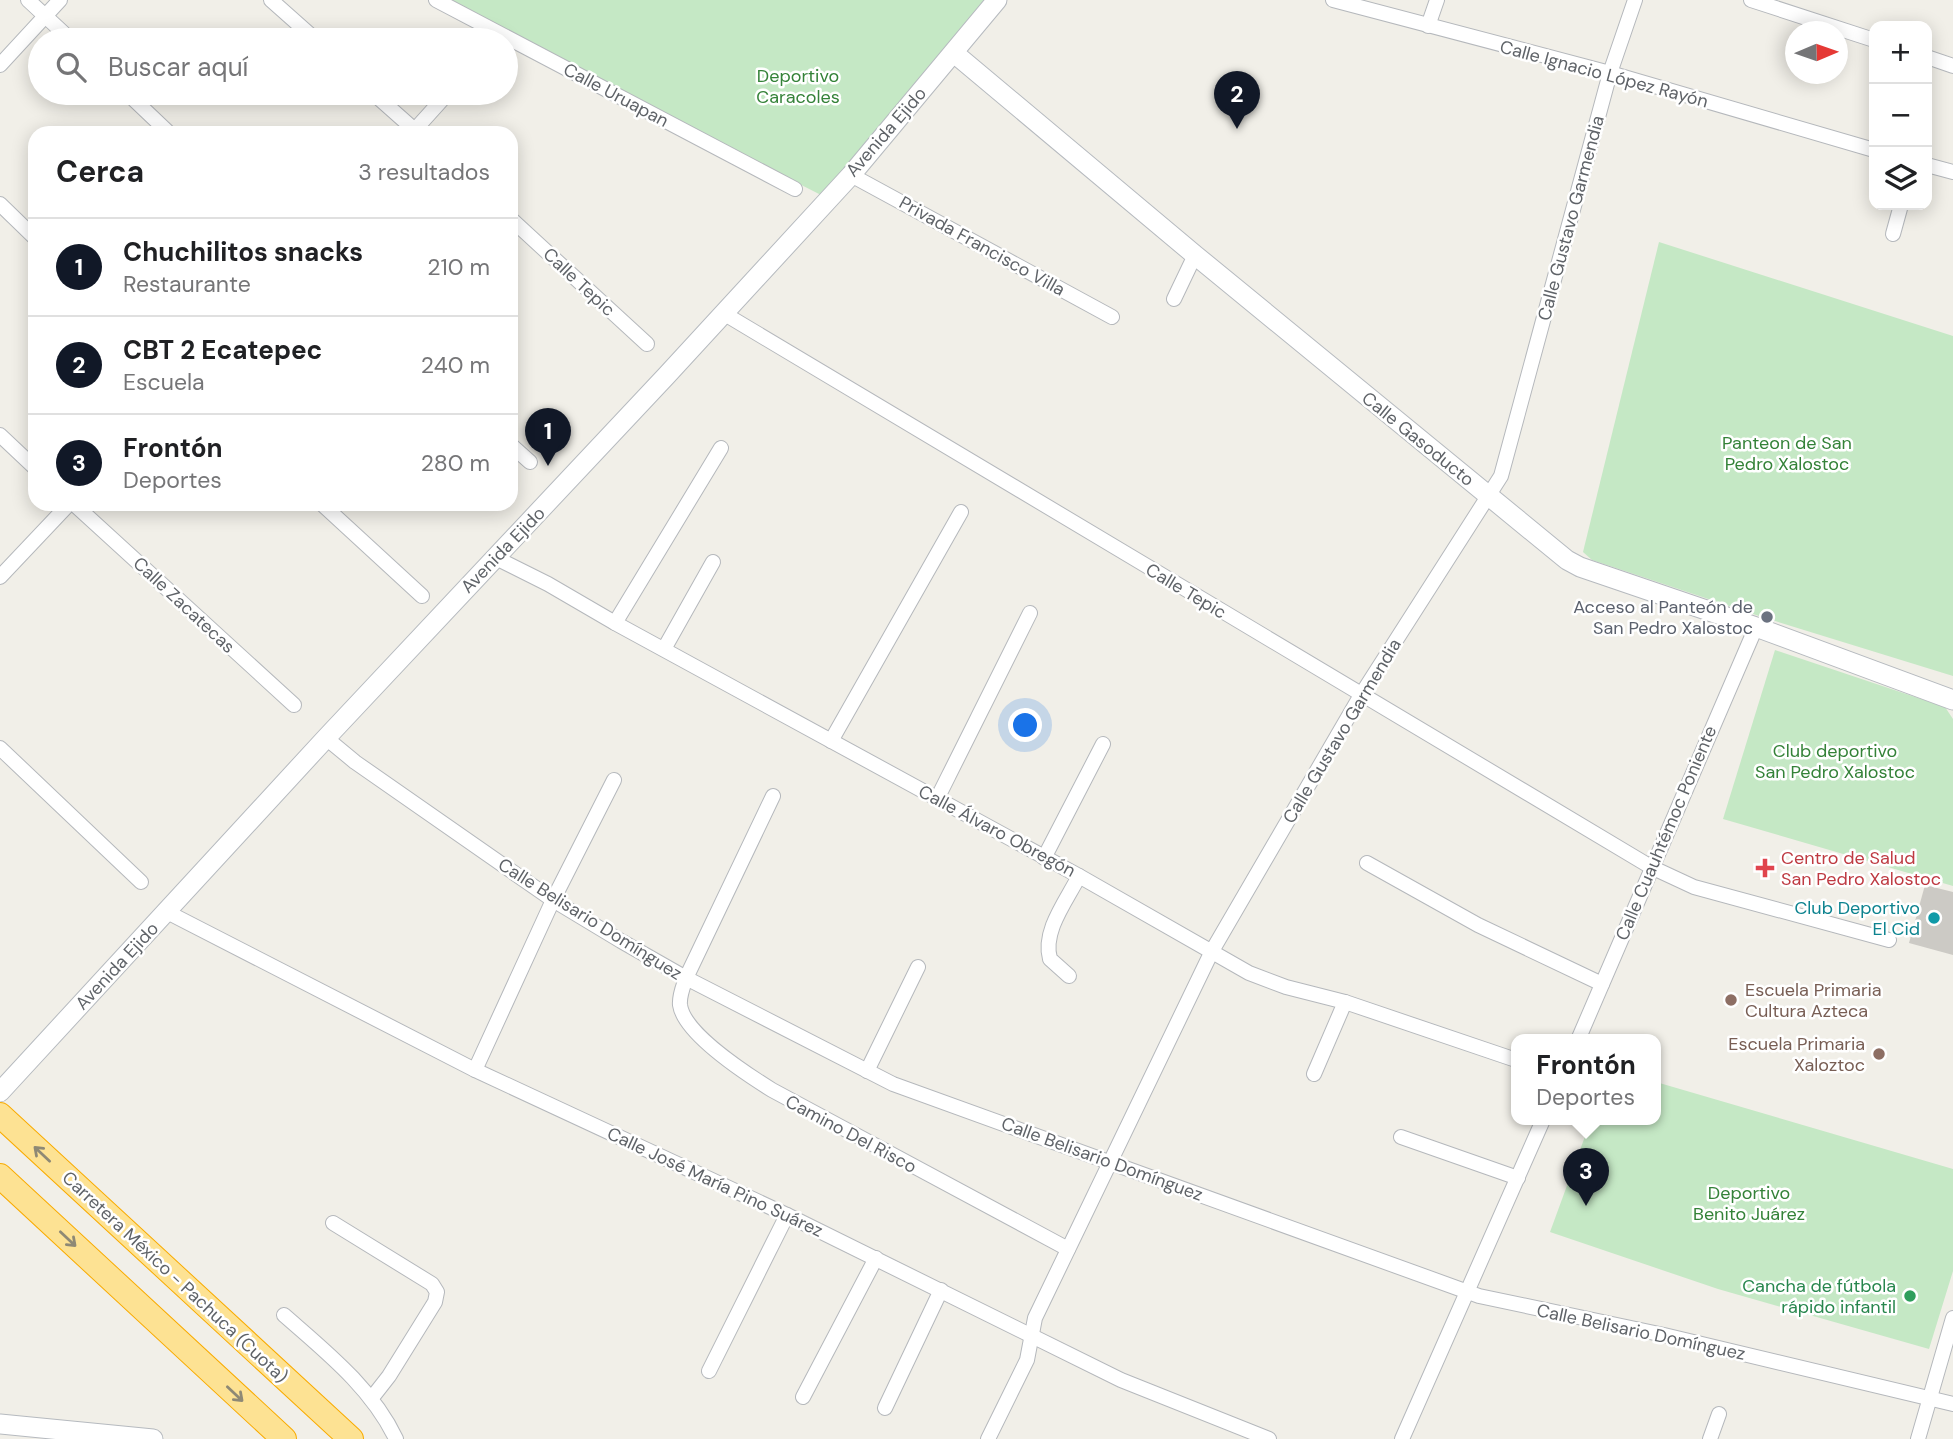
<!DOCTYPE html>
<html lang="es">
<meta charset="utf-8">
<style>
body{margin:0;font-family:"DM Sans",sans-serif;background:#f6f6f6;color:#202124}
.controls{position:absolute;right:21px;top:21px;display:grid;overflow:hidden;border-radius:14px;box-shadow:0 4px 18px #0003}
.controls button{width:63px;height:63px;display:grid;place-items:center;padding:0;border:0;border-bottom:2px solid #e0e0e0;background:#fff;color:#202124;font:35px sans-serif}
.compass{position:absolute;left:1785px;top:21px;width:63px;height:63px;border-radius:50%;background:#fff;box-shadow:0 4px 18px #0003;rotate:88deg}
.you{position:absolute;left:1026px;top:726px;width:24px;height:24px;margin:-18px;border:5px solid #fff;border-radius:50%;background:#1a73e8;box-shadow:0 0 0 10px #1a73e833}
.badge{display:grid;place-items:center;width:46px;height:46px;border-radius:50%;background:#111827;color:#fff;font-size:23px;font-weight:700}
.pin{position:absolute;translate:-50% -58px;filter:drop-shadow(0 2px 4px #0008)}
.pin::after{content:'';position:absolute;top:37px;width:24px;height:21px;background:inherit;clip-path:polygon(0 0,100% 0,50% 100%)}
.popup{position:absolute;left:1511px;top:1034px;width:150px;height:91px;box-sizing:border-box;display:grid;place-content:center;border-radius:14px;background:#fff;filter:drop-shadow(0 2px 5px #0005);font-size:23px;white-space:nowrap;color:#757577}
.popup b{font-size:26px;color:#202124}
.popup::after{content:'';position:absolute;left:50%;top:100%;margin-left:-14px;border:14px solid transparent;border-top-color:#fff}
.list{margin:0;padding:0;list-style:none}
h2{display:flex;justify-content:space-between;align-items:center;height:91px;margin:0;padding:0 28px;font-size:30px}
h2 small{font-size:23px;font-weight:400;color:#757577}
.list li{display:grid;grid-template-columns:46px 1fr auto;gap:21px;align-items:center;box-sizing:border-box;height:98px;padding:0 28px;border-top:2px solid #e0e0e0}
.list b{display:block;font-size:26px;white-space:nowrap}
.list p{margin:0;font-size:23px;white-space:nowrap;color:#757577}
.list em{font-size:23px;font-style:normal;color:#757577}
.icon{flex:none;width:38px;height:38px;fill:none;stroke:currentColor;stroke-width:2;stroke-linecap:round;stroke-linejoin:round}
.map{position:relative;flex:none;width:1953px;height:1439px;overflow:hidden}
.search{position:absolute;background:#fff;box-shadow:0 4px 18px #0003;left:28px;top:28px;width:490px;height:77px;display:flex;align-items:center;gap:18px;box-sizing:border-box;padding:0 24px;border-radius:38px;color:#757577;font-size:26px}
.panel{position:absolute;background:#fff;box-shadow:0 4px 18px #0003;left:28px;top:126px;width:490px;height:385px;border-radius:21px}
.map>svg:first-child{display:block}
.green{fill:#c5e8c5}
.building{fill:#cccac5}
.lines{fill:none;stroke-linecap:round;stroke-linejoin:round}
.street-casing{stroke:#b5b8bc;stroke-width:16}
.secondary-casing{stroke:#b6babf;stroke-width:21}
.highway-casing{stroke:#f9ab00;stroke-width:26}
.street{stroke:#fff;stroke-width:14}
.secondary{stroke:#fff;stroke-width:19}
.highway{stroke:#fde293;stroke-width:24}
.oneway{stroke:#8e8975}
.worship-dot{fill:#6b7280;stroke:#fff;stroke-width:2.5}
.health-dot{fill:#e0444e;stroke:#fff;stroke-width:2.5}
.culture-dot{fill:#0f9aa8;stroke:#fff;stroke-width:2.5}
.education-dot{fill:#8d6e63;stroke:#fff;stroke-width:2.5}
.leisure-dot{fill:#2e9e5b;stroke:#fff;stroke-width:2.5}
.labels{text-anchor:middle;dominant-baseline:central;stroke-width:5;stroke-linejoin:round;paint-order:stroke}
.street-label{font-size:18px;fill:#5f6368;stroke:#fff}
.park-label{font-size:18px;fill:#348238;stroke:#fff}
.worship-label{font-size:18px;fill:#5b616d;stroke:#fff;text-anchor:end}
.health-label{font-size:18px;fill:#be3a42;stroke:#fff;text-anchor:start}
.culture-label{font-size:18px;fill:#0d838f;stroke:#fff;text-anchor:end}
.education-label{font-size:18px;fill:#785e54;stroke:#fff;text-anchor:start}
.leisure-label{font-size:18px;fill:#27864d;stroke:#fff;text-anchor:end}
</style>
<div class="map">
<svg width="1953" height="1439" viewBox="0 0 1953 1439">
<rect width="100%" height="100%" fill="#f1efe8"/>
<g class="green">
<path d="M436,0H991L821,195Z"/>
<path d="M1659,242L1953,336V676L1759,616L1592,560L1583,552Z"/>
<path d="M1775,650L1945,707L1953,719V886L1723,819Z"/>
<path d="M1656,1082L1953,1169V1271L1929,1349L1718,1289L1550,1232L1591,1120H1656Z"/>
</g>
<path class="building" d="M1925,885L1953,892V955L1909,943Z"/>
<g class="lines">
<g class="street-casing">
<g id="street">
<path d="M28,0L71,40"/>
<path d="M271,0L316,40"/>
<path d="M436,0L795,189"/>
<path d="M1333,0L1610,73L1874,150"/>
<path d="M1751,0L1874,40"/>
<path d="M1428,26L1437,0"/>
<path d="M1927,57L1953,66"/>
<path d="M0,65L60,0"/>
<path d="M127,93L169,133"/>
<path d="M373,93L418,133"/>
<path d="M412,133L448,93"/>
<path d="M1927,165L1953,172"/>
<path d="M851,175L1112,317"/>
<path d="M0,204L35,238"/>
<path d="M511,219L647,344"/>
<path d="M1893,234L1901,205"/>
<path d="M1174,299L1195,255"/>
<path d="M723,313L1651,867L1694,887L1889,940"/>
<path d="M0,435L35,468"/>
<path d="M511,445L530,462"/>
<path d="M74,504L294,705"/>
<path d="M322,504L422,596"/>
<path d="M496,558L548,584L615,623L1079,876L1249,973L1286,987L1345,1002L1516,1060"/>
<path d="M0,577L69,504"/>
<path d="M615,623L721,448"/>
<path d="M664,649L713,562"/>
<path d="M326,738L355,762L553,900L621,941L686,978L893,1084L1479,1296L1664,1335L1953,1404"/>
<path d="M831,741L961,512"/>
<path d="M0,748L141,882"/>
<path d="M773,796L686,978C683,987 679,996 680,1005C684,1034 748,1075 772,1090L1068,1249"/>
<path d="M937,799L1030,613"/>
<path d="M1044,858L1103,744"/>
<path d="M1367,863L1478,925L1602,984"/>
<path d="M167,912L475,1070L787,1215L1121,1380L1269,1439"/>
<path d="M1069,976L1050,959C1042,931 1067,900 1079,876"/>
<path d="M1578,1040L1756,627"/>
<path d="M475,1070L553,900L614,780"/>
<path d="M867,1071L918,967"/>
<path d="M1314,1074L1345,1002"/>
<path d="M1401,1137L1518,1178"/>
<path d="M333,1223L432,1284L437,1292L435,1302L389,1376L371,1399"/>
<path d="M284,1315C325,1351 372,1388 396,1439"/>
<path d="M709,1371L787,1215"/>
<path d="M803,1397L876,1258"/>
<path d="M885,1408L941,1290"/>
<path d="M988,1439L1027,1360L1035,1318L1212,951L1361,695L1501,476L1610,73L1635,0"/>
<path d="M1402,1439L1543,1120"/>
<path d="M1710,1439L1719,1414"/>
<path d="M1918,1439L1953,1318"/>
</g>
</g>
<g class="secondary-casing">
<g id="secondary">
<path d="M954,53L1195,255L1567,560L1580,567L1756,627L1953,700"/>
<path d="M0,1092L326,738L667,375L851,175L997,0"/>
<path d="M0,1424L153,1439"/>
</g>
</g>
<g class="highway-casing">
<g id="highway">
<path d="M0,1115L351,1439"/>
<path d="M0,1176L284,1439"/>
</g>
</g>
<use href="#street" class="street"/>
<use href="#secondary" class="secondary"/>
<use href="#highway" class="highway"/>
</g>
<defs><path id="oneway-shaft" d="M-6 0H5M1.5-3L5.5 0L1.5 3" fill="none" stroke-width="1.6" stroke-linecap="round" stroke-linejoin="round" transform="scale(1.75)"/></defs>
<g class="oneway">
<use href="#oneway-shaft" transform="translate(42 1154) rotate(-137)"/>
<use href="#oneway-shaft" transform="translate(68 1239) rotate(43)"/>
<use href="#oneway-shaft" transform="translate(235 1394) rotate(43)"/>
</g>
<circle class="worship-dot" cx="1767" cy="617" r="7"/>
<path class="health-dot" d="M1761.5 857.5h7v7h7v7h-7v7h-7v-7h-7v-7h7z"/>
<circle class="culture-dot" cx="1934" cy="918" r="7"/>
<g class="education-dot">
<circle cx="1731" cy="1000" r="7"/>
<circle cx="1879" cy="1054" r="7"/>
</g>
<circle class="leisure-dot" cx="1910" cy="1296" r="7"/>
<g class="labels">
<g class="street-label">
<text transform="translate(1604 74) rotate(15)">Calle Ignacio López Rayón</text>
<text transform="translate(616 95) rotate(28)">Calle Uruapan</text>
<text transform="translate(886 132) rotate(-49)">Avenida Ejido</text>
<text transform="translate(1571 218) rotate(-75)">Calle Gustavo Garmendia</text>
<text transform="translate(982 246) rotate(29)">Privada Francisco Villa</text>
<text transform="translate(579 282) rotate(43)">Calle Tepic</text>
<text transform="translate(1418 439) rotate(39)">Calle Gasoducto</text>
<text transform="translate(503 550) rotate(-46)">Avenida Ejido</text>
<text transform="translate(1186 591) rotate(31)">Calle Tepic</text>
<text transform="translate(184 605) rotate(43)">Calle Zacatecas</text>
<text transform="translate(1342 731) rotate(-59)">Calle Gustavo Garmendia</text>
<text transform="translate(997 831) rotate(28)">Calle Álvaro Obregón</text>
<text transform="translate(1666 833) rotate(-67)">Calle Cuauhtémoc Poniente</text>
<text transform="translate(590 919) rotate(32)">Calle Belisario Domínguez</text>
<text transform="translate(117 966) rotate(-47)">Avenida Ejido</text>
<text transform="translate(851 1134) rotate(28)">Camino Del Risco</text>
<text transform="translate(1102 1159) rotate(20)">Calle Belisario Domínguez</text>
<text transform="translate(715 1182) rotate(25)">Calle José María Pino Suárez</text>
<text transform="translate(175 1277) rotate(43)">Carretera México - Pachuca (Cuota)</text>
<text transform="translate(1641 1332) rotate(12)">Calle Belisario Domínguez</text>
</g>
<g class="park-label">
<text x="798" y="76">Deportivo<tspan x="798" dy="21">Caracoles</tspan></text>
<text x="1787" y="443">Panteon de San<tspan x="1787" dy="21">Pedro Xalostoc</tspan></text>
<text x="1835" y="751">Club deportivo<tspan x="1835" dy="21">San Pedro Xalostoc</tspan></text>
<text x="1749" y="1193">Deportivo<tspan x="1749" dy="21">Benito Juárez</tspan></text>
</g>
<g class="worship-label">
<text x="1753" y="607">Acceso al Panteón de<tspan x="1753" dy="21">San Pedro Xalostoc</tspan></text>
</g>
<g class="health-label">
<text x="1781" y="858">Centro de Salud<tspan x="1781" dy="21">San Pedro Xalostoc</tspan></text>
</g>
<g class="culture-label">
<text x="1920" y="908">Club Deportivo<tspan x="1920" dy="21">El Cid</tspan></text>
</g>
<g class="education-label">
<text x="1745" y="990">Escuela Primaria<tspan x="1745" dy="21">Cultura Azteca</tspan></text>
<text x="1865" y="1044" text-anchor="end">Escuela Primaria<tspan x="1865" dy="21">Xaloztoc</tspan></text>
</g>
<g class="leisure-label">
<text x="1896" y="1286">Cancha de fútbola<tspan x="1896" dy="21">rápido infantil</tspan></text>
</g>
</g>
</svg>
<div class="controls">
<button>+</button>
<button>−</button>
<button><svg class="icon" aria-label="layers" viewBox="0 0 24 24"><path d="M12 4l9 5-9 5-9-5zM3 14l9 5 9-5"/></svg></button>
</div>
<svg class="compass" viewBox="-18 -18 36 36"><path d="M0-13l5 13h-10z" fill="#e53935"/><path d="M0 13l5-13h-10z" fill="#757577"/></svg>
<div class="you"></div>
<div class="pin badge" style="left:548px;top:466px">1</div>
<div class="pin badge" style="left:1237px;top:129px">2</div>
<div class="pin badge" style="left:1586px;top:1206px">3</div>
<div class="popup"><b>Frontón</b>Deportes</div>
<div class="search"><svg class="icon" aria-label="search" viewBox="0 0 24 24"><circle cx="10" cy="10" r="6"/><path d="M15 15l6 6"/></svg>Buscar aquí</div>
<section class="panel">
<h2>Cerca<small>3 resultados</small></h2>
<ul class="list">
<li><span class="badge">1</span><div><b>Chuchilitos snacks</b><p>Restaurante</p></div><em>210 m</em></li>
<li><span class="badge">2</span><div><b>CBT 2 Ecatepec</b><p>Escuela</p></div><em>240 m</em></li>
<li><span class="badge">3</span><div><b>Frontón</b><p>Deportes</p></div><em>280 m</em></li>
</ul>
</section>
</div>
